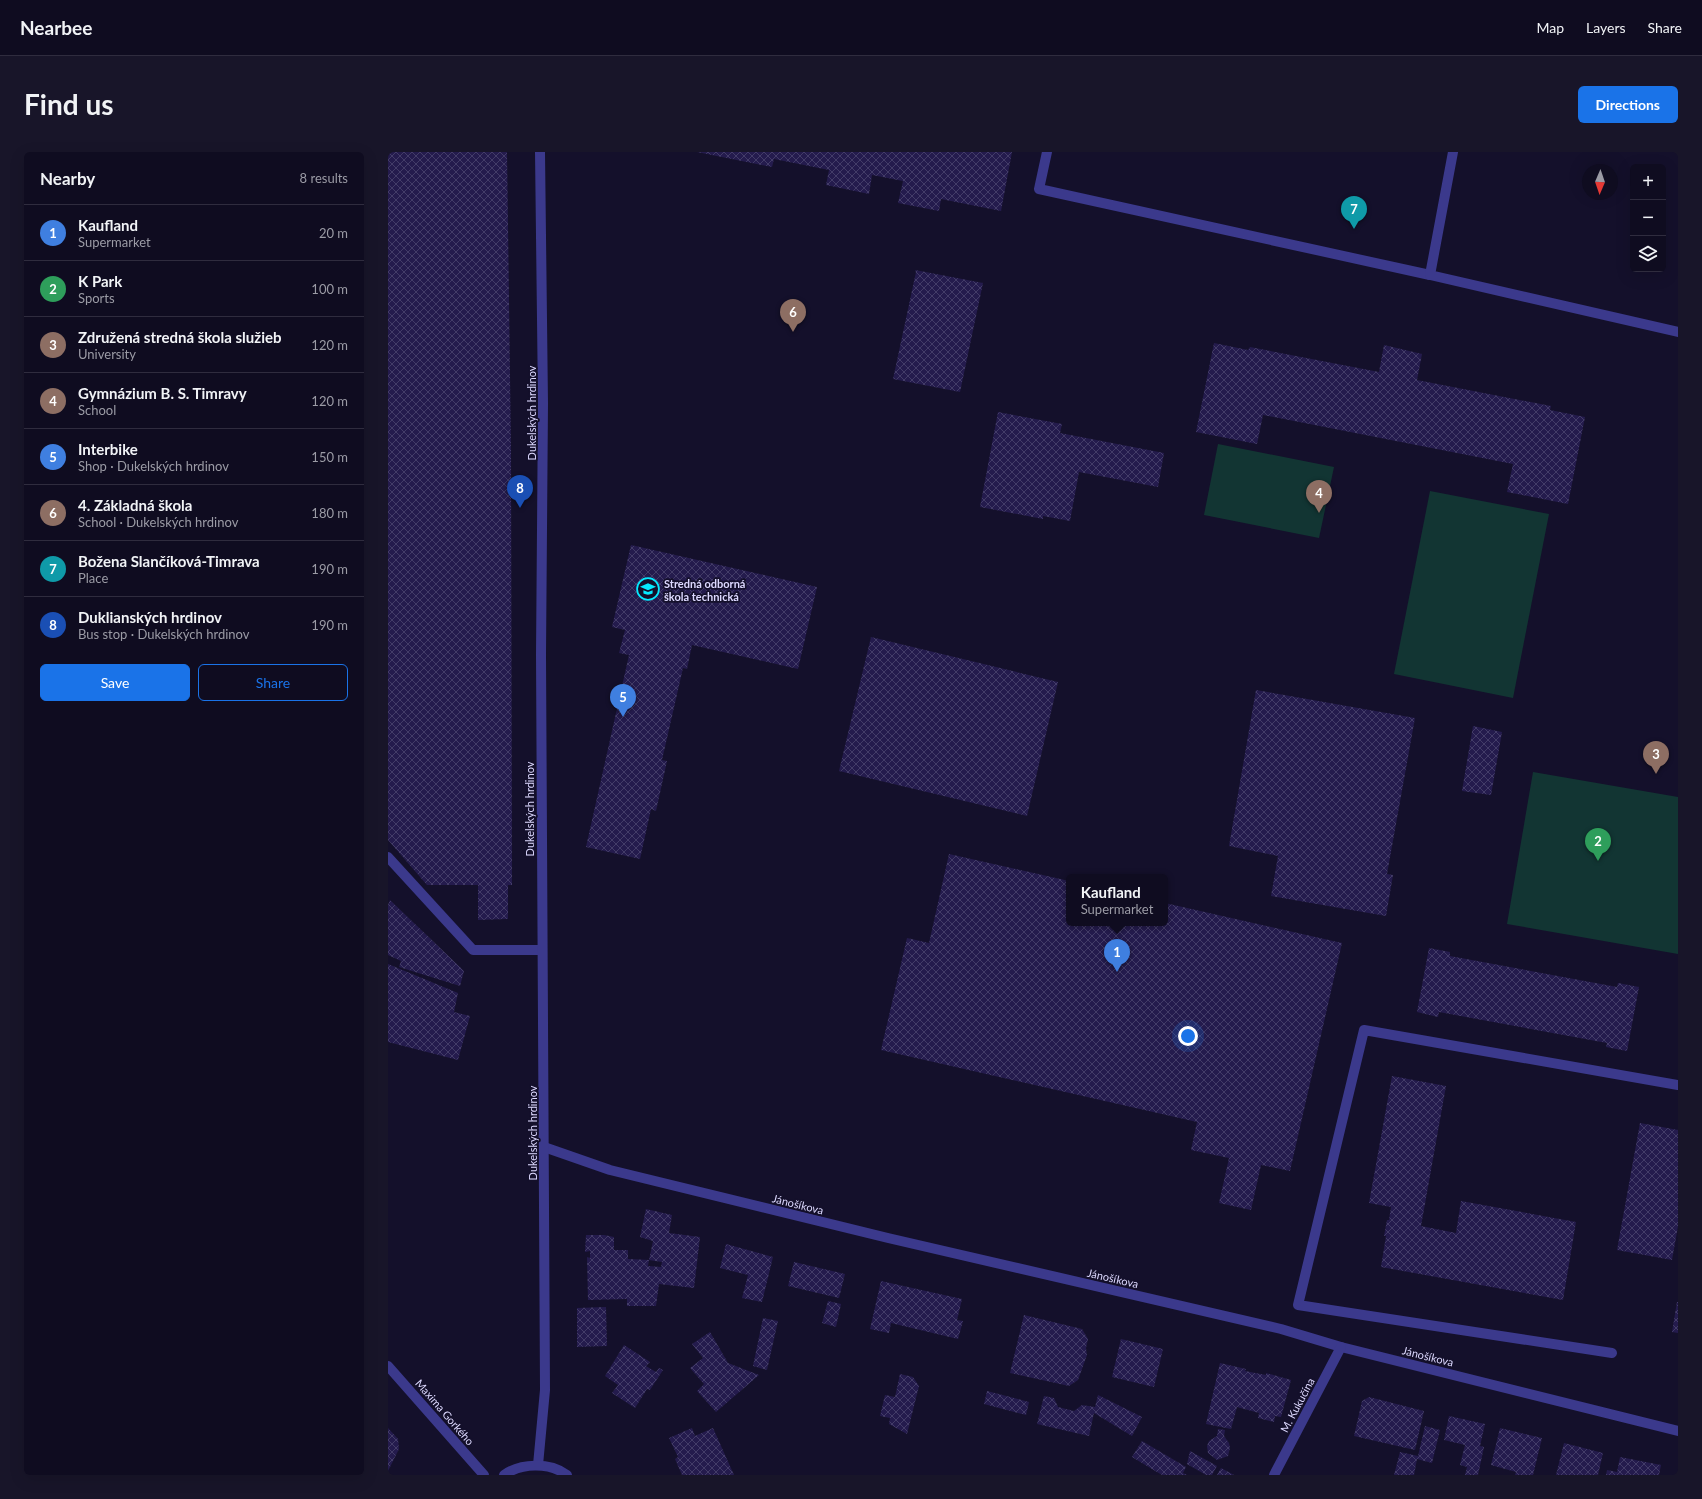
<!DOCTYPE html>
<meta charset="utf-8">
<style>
body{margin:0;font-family:Lato,sans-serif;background:#181529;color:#f1f3f6}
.controls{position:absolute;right:12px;top:12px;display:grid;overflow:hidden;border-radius:6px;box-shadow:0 4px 16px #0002}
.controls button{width:36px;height:36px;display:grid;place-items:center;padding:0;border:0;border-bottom:1px solid #2f2c3e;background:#0f0c20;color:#f1f3f6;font:20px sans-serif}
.compass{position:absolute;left:1194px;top:12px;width:36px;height:36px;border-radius:50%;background:#0f0c20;box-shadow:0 4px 16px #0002;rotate:182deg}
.you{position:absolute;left:800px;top:884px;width:14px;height:14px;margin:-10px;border:3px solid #fff;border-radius:50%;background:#1a73e8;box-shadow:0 0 0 6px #1a73e833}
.badge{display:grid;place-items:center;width:26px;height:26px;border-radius:50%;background:#1a73e8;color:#fff;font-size:13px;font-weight:700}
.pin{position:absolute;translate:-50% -33px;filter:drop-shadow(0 1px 2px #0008)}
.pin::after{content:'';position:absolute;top:21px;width:14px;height:12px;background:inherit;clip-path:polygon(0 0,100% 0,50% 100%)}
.popup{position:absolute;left:678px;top:722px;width:102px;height:52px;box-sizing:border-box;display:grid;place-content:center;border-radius:6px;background:#0f0c20;filter:drop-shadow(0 1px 3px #0005);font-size:13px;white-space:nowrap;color:#9b9ba5}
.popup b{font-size:15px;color:#f1f3f6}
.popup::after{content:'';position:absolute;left:50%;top:100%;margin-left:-8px;border:8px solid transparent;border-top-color:#0f0c20}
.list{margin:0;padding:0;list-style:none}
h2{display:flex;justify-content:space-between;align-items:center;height:52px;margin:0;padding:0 16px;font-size:17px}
h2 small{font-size:13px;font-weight:400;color:#9b9ba5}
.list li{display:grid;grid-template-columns:26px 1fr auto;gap:12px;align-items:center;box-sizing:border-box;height:56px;padding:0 16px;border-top:1px solid #2f2c3e}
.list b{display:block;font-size:15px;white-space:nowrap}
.list p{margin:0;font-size:13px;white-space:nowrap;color:#9b9ba5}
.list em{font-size:13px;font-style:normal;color:#9b9ba5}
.actions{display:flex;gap:8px;padding:12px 16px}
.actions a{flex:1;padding:9px 0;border:1px solid #1a73e8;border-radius:6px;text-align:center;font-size:14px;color:#1a73e8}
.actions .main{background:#1a73e8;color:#fff}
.icon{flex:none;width:22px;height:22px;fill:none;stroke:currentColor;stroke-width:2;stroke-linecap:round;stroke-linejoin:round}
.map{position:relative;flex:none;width:1290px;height:1323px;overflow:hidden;border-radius:6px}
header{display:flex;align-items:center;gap:24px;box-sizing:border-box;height:56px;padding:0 20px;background:#0f0c20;border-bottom:1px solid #2f2c3e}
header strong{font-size:19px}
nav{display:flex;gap:22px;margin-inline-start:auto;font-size:14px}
.intro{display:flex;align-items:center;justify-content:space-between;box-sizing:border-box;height:96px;padding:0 24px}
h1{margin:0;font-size:28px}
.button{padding:10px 18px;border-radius:6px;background:#1a73e8;color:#fff;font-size:14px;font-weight:700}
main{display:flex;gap:24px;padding:0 24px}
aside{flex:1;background:#0f0c20;border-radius:6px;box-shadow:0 4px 16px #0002}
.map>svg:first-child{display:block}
.green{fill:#123533}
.building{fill:url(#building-cross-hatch);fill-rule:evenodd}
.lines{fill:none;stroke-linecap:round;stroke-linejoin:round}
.lane{stroke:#3b398c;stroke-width:10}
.street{stroke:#3b398c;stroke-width:10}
.labels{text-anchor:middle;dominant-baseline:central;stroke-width:3.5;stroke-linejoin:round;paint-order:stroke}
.street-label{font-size:11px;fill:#ddd9ff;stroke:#14102b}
.poi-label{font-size:11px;font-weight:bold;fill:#ddd9ff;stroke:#14102b;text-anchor:start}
</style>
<header>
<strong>Nearbee</strong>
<nav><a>Map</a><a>Layers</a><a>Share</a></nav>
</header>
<div class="intro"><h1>Find us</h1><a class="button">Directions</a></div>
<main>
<aside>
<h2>Nearby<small>8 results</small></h2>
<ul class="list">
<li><span class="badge" style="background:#3f7fe0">1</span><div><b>Kaufland</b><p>Supermarket</p></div><em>20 m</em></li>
<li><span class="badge" style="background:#2e9e5b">2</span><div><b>K Park</b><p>Sports</p></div><em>100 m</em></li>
<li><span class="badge" style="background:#8d6e63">3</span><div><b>Združená stredná škola služieb</b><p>University</p></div><em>120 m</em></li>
<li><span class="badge" style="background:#8d6e63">4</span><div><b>Gymnázium B. S. Timravy</b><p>School</p></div><em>120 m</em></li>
<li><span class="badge" style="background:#3f7fe0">5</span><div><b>Interbike</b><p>Shop · Dukelských hrdinov</p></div><em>150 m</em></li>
<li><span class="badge" style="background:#8d6e63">6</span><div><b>4. Základná škola</b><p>School · Dukelských hrdinov</p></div><em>180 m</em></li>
<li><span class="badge" style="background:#0f9aa8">7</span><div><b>Božena Slančíková-Timrava</b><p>Place</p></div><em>190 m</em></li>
<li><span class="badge" style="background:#1a4fb4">8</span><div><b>Duklianských hrdinov</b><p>Bus stop · Dukelských hrdinov</p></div><em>190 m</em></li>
</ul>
<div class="actions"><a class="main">Save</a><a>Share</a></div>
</aside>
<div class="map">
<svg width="1290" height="1323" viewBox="0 0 1290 1323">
<defs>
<pattern id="building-cross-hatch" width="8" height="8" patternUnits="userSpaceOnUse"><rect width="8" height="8" fill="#241b4d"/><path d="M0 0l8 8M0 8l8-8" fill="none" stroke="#433c68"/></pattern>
</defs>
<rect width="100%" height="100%" fill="#14102b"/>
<g class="green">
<path d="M830,292L946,315L931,386L816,363Z"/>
<path d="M1042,339L1161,362L1125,546L1006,522Z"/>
<path d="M1145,620L1290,645V802L1119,772Z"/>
</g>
<g class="building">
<path d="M0,0H119L123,298L124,733H120V767L90,768V733H39L0,688Z"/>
<path d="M309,0H624L613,59L553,47L551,59L510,51L515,29L484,23L481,42L438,33L441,18L386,7L384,15Z"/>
<path d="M527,118L595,131L572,240L505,227L528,120Z"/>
<path d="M826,191L860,198L862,195L991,220L996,193L1034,202L1029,228L1163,254L1162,258L1197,265L1180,352L1119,340L1125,312L875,263L869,292L808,280Z"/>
<path d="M610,260L674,272L672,281L776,301L770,335L691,320L682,369L655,364V367L592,355Z"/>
<path d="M243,393L429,435L410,517L304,493L299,517L295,516L274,608L279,609L268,659L263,657L252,707L198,695L241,503L231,501L237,478L224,475Z"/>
<path d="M483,485L670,530L639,664L451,619Z"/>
<path d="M868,538L1027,566L999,722L1005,723L998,764L883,744L890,704L841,694Z"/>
<path d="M1085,574L1114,580L1103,643L1074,639Z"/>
<path d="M561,702L681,729V771H777V751L954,791L902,1019L873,1013L863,1058L831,1051L841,1006L803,998L809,970L493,898L519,786L541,791Z"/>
<path d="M2,748L76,819L72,834L11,815L13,809L0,803V753Z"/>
<path d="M1041,796L1062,800V804L1229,835L1230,831L1251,835L1239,899L1218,895L1219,891L1051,860L1050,865L1029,860Z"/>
<path d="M0,812L70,841L66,860L82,864L70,908L0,890Z"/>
<path d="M1004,924L1058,934L1033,1074L1068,1081L1073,1049L1188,1070L1175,1148L993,1115L998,1084H996L999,1068H1001L1003,1055L981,1051Z"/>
<path d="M1252,971L1290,978V1074L1284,1108L1229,1098Z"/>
<path d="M258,1057L284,1063L281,1081L312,1085L306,1136L271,1132L268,1154H239V1147L200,1148L199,1105L202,1106V1099L197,1100L198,1083H216L226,1085V1098H240V1107L261,1108L265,1089L252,1085ZM261,1108L274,1110L273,1115L260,1114Z"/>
<path d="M338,1092L385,1105L374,1150L354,1146L360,1123L332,1116Z"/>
<path d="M406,1110L457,1122L451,1146L400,1134Z"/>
<path d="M493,1129L574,1147L569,1168L575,1169L570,1187L503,1171L501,1181L482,1177Z"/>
<path d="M440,1149L453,1152L448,1175L434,1171Z"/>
<path d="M1289,1150H1290V1181L1284,1180Z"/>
<path d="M218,1155L219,1194L189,1195V1156Z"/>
<path d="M636,1163L694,1177L700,1187L698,1196L699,1203L690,1228L681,1234L622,1221Z"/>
<path d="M375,1166L390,1169L379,1218L365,1214Z"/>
<path d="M322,1180L340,1211L371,1223L328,1260L309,1239L316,1232L302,1216L315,1206L304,1192Z"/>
<path d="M733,1187L775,1197L766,1235L724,1225Z"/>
<path d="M236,1193L262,1210L258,1214L268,1220L271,1216L275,1218L262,1238L259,1237L247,1256L224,1241L230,1233L217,1224Z"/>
<path d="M832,1211L858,1217L857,1219L878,1223V1221L903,1228L893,1265L887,1264L886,1270L870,1266L871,1261L849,1255L843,1277L818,1272Z"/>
<path d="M512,1222L525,1225L531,1234L519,1282L501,1272L502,1266L492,1264L497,1243L507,1245Z"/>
<path d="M599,1239L641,1250L638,1263L596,1252Z"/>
<path d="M710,1243L754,1265L744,1284L706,1261L701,1284L649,1272L656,1244L666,1246L670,1255L686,1259L694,1253L707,1255Z"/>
<path d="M981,1245L1036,1259L1027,1298L966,1284L974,1249Z"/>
<path d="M1061,1264L1097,1272L1092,1294L1096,1295L1090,1323H1077L1079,1315L1072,1313L1077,1293L1056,1288Z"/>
<path d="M1037,1274L1052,1278L1044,1311L1029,1307L1026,1323H1006L1012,1300L1030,1304Z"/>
<path d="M0,1276L10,1287L11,1297L0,1319Z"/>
<path d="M304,1276L307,1284L325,1276L346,1323H294L287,1307L290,1305L281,1286Z"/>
<path d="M1112,1276L1154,1286L1145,1323H1127L1128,1320L1103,1313Z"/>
<path d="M830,1277L837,1278L836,1284L841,1291L842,1296L840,1304L829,1308L820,1301L819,1294L821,1289L829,1284Z"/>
<path d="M754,1289L798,1315L795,1321L799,1323H774L744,1305Z"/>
<path d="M1176,1291L1215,1301L1210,1323H1168Z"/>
<path d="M802,1299L829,1314L824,1323H818L799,1312Z"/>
<path d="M1232,1305L1273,1313L1271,1323H1218L1219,1318L1229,1320Z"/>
<path d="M833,1316L846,1323H829Z"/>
</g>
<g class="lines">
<g class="lane">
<path d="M659,0L651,37L1042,123"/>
<path d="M1065,0L1042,123L1290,180"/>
<path d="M0,705L85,798H154"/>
<path d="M1224,1201L910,1153L976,878L1290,933"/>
</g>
<g class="street">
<path d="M156,995L222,1018L500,1086L893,1177L953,1195L1290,1279"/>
<path d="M0,1214L96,1323"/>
<path d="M150,1313L157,1238L153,503L155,251L152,0"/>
<path d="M116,1323C133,1311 161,1310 179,1323"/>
<path d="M886,1323L953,1195"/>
</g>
</g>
<defs>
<g id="school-ring" transform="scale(1.15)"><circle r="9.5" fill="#14102b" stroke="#05e9ff" stroke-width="1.5"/><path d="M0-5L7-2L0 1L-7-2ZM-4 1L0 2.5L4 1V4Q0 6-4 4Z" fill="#05e9ff"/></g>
</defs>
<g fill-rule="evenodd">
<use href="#school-ring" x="260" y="437"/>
</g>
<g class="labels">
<g class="street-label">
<text transform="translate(143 261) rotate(-90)">Dukelských hrdinov</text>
<text transform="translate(141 657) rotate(-90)">Dukelských hrdinov</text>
<text transform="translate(144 981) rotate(-90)">Dukelských hrdinov</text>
<text transform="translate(410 1052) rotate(14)">Jánošíkova</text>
<text transform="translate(725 1126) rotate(13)">Jánošíkova</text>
<text transform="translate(1040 1204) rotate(14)">Jánošíkova</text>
<text transform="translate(909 1253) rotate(-62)">M. Kukučína</text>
<text transform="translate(57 1260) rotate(49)">Maxima Gorkého</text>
</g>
<g class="poi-label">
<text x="276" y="431">Stredná odborná<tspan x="276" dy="13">škola technická</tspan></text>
</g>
</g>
</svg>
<div class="controls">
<button>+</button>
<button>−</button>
<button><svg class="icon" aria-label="layers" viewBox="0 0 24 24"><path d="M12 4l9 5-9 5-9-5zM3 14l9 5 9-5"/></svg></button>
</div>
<svg class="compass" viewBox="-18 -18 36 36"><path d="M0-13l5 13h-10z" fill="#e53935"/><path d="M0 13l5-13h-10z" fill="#9b9ba5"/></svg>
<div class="you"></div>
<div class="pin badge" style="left:729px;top:820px;background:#3f7fe0">1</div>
<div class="popup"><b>Kaufland</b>Supermarket</div>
<div class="pin badge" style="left:1210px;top:709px;background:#2e9e5b">2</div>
<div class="pin badge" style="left:1268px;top:622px;background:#8d6e63">3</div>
<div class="pin badge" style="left:931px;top:361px;background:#8d6e63">4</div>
<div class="pin badge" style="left:235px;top:565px;background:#3f7fe0">5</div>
<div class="pin badge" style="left:405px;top:180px;background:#8d6e63">6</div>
<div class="pin badge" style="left:966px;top:77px;background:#0f9aa8">7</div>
<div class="pin badge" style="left:132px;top:356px;background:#1a4fb4">8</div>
</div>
</main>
